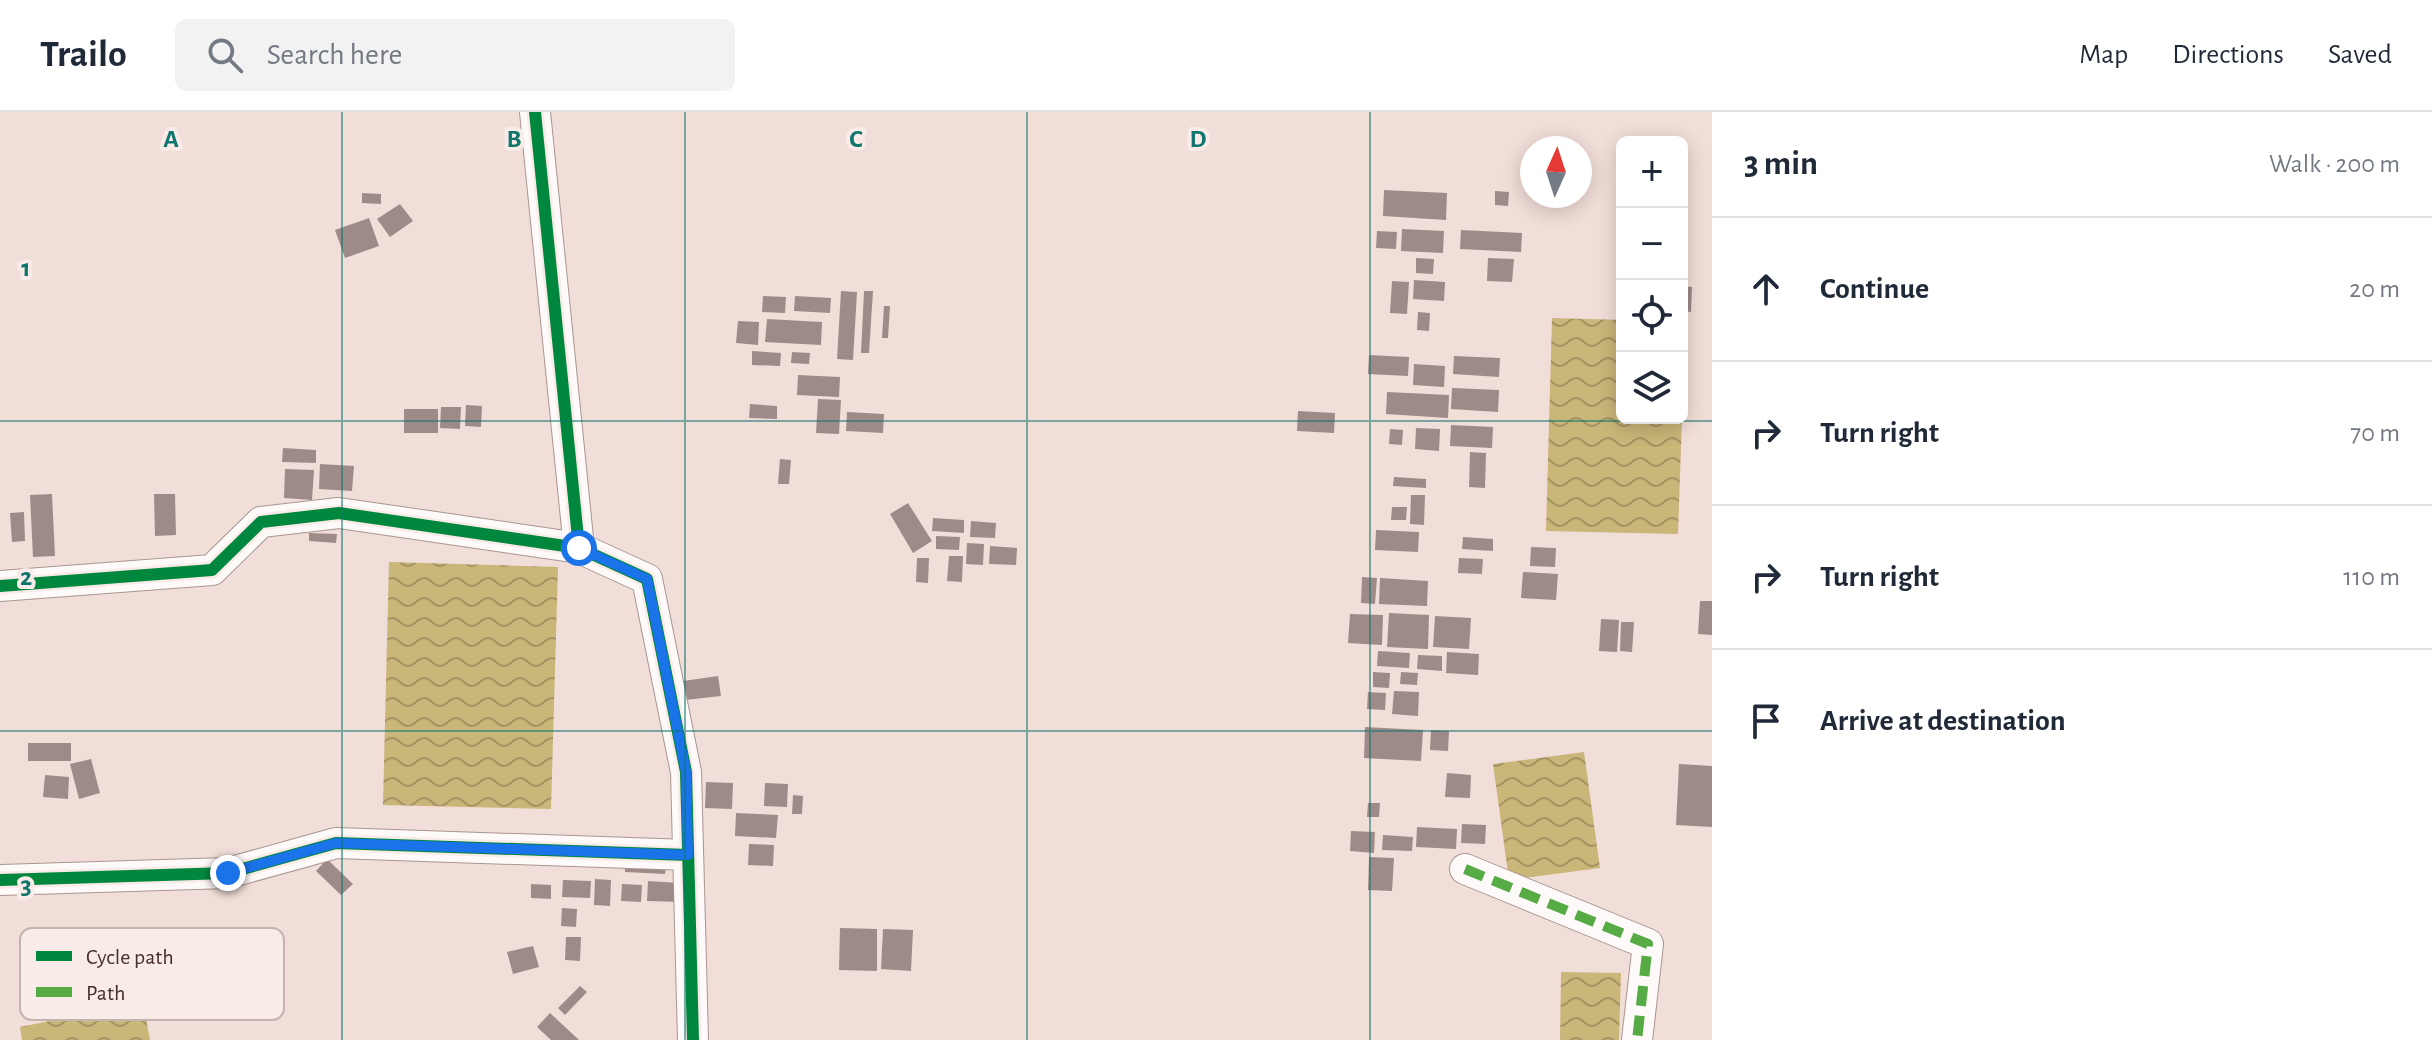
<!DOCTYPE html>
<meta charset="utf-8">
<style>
body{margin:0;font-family:"Alegreya Sans",sans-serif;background:#f2f2f3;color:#1f2937}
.controls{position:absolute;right:24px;top:24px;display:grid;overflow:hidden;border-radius:12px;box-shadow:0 4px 20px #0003}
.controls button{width:72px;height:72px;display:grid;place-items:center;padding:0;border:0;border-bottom:2px solid #e0e1e3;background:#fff;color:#1f2937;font:40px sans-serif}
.compass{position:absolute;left:1520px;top:24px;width:72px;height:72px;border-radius:50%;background:#fff;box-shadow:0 4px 20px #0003;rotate:3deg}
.stop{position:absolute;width:24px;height:24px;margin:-18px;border:6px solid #1a73e8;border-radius:50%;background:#fff}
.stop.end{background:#1a73e8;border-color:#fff;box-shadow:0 2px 8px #0008}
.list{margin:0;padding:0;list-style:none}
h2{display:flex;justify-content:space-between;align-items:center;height:104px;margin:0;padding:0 32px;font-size:34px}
h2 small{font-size:26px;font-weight:400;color:#747a83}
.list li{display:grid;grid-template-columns:52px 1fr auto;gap:24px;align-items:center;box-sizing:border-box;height:144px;padding:0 32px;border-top:2px solid #e0e1e3}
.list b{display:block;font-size:30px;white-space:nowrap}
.list em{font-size:26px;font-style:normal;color:#747a83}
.icon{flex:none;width:44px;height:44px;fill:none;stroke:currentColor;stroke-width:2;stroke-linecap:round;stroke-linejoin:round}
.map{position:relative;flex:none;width:1712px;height:928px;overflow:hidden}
header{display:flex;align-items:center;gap:48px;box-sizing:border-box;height:112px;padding:0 40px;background:#fff;border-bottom:2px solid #e0e1e3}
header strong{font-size:38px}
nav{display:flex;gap:44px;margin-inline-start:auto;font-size:28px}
.search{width:560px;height:72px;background:#f2f2f3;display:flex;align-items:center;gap:20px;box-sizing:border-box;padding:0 28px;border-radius:12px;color:#747a83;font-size:30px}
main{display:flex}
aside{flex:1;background:#fff}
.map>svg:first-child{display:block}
.water{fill:url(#water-waves)}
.building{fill:#9e8b89}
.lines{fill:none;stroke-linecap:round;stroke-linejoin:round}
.minor-casing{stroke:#a99691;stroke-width:32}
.minor{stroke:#fdfaf9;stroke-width:30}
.quiet{stroke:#56ab44;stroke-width:10;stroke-dasharray:20 10;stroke-linecap:butt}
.cycleway-casing{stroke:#f8ebe8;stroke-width:17}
.cycleway{stroke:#00873e;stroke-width:12}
.route{stroke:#1a73e8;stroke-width:10}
.grid{fill:none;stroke:#0f766e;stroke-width:2;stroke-opacity:0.55}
.key{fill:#f8ebe8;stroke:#c3b3ae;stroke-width:2}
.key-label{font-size:22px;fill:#462f28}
.grid-label{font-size:26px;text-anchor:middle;font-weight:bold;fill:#0f766e;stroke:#f8ebe8;stroke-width:8;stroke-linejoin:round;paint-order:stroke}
</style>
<header>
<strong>Trailo</strong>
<div class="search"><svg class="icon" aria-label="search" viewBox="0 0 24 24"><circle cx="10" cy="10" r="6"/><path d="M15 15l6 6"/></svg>Search here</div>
<nav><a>Map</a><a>Directions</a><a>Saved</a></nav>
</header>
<main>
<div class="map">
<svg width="1712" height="928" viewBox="0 0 1712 928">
<defs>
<pattern id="water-waves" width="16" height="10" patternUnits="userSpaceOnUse" patternTransform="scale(2)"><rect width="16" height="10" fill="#c9b679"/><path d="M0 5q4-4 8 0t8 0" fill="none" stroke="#a59463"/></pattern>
</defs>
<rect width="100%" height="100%" fill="#f2ded8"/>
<g class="water">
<path d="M1552,206L1622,208V306H1682L1678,422L1546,419Z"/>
<path d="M389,450L558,455L551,697L383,693Z"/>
<path d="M1584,640L1600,756L1509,768L1493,652Z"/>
<path d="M1561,860L1621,861L1619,928H1560Z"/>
<path d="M143,890L150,928H22L20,915Z"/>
</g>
<g class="building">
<path d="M1384,78L1447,81L1446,108L1383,104Z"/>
<path d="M1495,79L1509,80L1508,94L1495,93Z"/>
<path d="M362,81L381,82V92L362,91Z"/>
<path d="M400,92L413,109L390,125L377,107Z"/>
<path d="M369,106L379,134L345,146L335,118Z"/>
<path d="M1402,117L1444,119L1443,141L1401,139Z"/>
<path d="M1461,118L1522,121L1521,140L1460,137Z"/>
<path d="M1377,119L1397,120L1396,137L1376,136Z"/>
<path d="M1416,146L1434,147L1433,162L1416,161Z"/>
<path d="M1488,146L1514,147L1512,170L1487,169Z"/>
<path d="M1414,168L1445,170L1444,189L1413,187Z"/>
<path d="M1392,169L1409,170L1407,202L1390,201Z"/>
<path d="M1682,174L1692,175L1691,200L1682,199Z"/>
<path d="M841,179L857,180L853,248L837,247Z"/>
<path d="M864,179H873L869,241H861Z"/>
<path d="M763,184L786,185L785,201L762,200Z"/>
<path d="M795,184L831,186L830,201L794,199Z"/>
<path d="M884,194H890L888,226H882Z"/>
<path d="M1418,200L1430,201L1429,219L1417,218Z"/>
<path d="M767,207L822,210L821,233L765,230Z"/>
<path d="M738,209L759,210L758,233L736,231Z"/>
<path d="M752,239L781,241L780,254L752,253Z"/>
<path d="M792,240L810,241L809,252L791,251Z"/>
<path d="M1369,243L1409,245L1408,264L1368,262Z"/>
<path d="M1454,244L1500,246L1499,265L1453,262Z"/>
<path d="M1414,252L1445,254L1444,275L1413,273Z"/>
<path d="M798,263L840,265L839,285L797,283Z"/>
<path d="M1452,276L1499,278L1498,300L1451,297Z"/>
<path d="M1387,280L1449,283L1448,306L1386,302Z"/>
<path d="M818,287L841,288L839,322L816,321Z"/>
<path d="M750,292L777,294V307L749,306Z"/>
<path d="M466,293L482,294L481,315L465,314Z"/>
<path d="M441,295H461L460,317L440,316Z"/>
<rect x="404" y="297" width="34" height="24"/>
<path d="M1298,299L1335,301L1334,321L1297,319Z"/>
<path d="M847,300L884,302L883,321L846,319Z"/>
<path d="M1451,313L1493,315L1492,336L1450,334Z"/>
<path d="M1416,316L1440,317L1439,339L1415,337Z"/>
<path d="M1390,317L1403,318L1402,333L1389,332Z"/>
<path d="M283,336L316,338V351L282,350Z"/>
<path d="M1470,340L1486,341L1485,376L1469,375Z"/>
<path d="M780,347L791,348L789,372H778Z"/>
<path d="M320,352L354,354L352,379L319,377Z"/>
<path d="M285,357L314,358L312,388L284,386Z"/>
<path d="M1394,365L1426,367V376L1393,374Z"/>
<path d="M52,382L55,444L33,445L30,383Z"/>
<path d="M154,382H175L176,423L155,424Z"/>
<path d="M1411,383H1425L1424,413L1410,412Z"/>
<path d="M908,391L932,429L913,441L890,402Z"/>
<path d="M1392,395H1407L1406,408H1391Z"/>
<path d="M24,400L25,429L12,430L10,401Z"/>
<path d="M933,406L964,408V421L932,419Z"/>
<path d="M971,409L996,411L995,426L970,425Z"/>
<path d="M1376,418L1419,420L1418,440L1375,438Z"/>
<path d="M309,421L337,422L336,431L309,429Z"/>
<path d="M936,424L960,425L959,438L936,437Z"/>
<path d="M1463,425L1493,427V439L1462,437Z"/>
<path d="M967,431L984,432L983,453L966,452Z"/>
<path d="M990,434L1017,436L1016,453L989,452Z"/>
<path d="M1531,435L1556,436L1555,455L1530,454Z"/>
<path d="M949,444H963L962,470L947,469Z"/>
<path d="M917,446H929L928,471L916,470Z"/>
<path d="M1459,446L1483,447L1482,462L1458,461Z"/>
<path d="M1523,460L1558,462L1556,488L1521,486Z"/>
<path d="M1362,465L1377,466L1375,492L1361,491Z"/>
<path d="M1380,466L1428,469L1427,494L1379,492Z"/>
<path d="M1700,489H1712V523L1698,522Z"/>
<path d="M1389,501L1429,503L1428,537L1387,535Z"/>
<path d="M1350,502L1383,503L1382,533L1348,531Z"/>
<path d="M1435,504L1471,506L1469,537L1433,535Z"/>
<path d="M1601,507L1619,508L1617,540L1599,539Z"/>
<path d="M1621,510H1634L1632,540L1620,539Z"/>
<path d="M1378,539L1410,541L1409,556L1377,554Z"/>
<path d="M1447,540L1479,542L1478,563L1446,561Z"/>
<path d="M1418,543L1442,544V559L1417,557Z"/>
<path d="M1373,560L1390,561L1389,576L1373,575Z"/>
<path d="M1401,560L1418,561L1417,573L1400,572Z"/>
<path d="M718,564L721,584L685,588L683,569Z"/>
<path d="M1394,579L1419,580L1418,604L1392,602Z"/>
<path d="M1368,580L1386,581L1385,598L1367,597Z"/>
<path d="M1365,615L1423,618L1421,649L1364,646Z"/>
<path d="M1431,618L1449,619L1448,639L1430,638Z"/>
<rect x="28" y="631" width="43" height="18"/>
<path d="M91,647L100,681L79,687L70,652Z"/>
<path d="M1679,652L1712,654V715L1676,713Z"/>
<path d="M1447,661L1471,663L1470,686L1445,685Z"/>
<path d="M45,663L69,665L68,687L43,685Z"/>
<path d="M706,670L733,671L732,697L705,696Z"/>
<path d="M765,671L788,672L787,695L764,694Z"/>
<path d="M793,683L803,684L802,702H792Z"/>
<path d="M1368,691H1380L1379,705H1367Z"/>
<path d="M736,701L778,703L776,726L735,724Z"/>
<path d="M1462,712L1486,713L1485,732L1461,731Z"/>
<path d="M1417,715L1457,717L1456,737L1416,735Z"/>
<path d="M1351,719L1375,720L1374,741L1350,739Z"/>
<path d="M1383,723L1413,725L1412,739L1382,738Z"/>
<path d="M749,732L774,733L773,754L748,753Z"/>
<path d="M1369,745L1394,746L1392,779L1368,778Z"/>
<path d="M327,747L353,772L341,783L316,759Z"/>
<path d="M625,751L666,753L665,762L625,760Z"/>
<path d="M595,767L611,768L610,794L594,793Z"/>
<path d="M563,768L591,769L590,786L562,785Z"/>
<path d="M648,769L680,771L679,790L647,789Z"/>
<path d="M531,772L551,773V787L531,786Z"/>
<path d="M622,772L642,773L641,790L621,789Z"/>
<path d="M562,796L577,797L576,815L561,814Z"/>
<path d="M840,816L877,817V859L839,858Z"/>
<path d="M883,817L913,818L911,859L881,857Z"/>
<path d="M566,825H581L580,849L565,848Z"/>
<path d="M533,834L539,855L513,862L507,840Z"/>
<path d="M580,874L587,880L565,903L558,896Z"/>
<path d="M550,901L579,928H551L537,915Z"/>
</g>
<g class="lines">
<g class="minor-casing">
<g id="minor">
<path d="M535,0L579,436L647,467L686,660L693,928"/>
<path d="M0,474L212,458L261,410L339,401L579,436"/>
<path d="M1465,757L1648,832L1637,928"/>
<path d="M0,768L228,761L336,731L688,743"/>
</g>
</g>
<use href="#minor" class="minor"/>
<path class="quiet" d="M1465,757L1648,832L1637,928"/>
<g class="cycleway-casing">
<g id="cycleway">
<path d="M535,0L579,436L647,467L686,660L693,928"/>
<path d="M0,474L212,458L261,410L339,401L579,436"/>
<path d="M0,768L228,761L336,731L688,743"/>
</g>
</g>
<use href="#cycleway" class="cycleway"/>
</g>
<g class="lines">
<path class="route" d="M228,761L336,731L688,743L686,660L647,467L579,436"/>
</g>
<path class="grid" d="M342,0V928M685,0V928M1027,0V928M1370,0V928M0,309H1712M0,619H1712"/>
<rect x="20" y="816" width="264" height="92" rx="12" class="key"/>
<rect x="36" y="839" width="36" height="10" fill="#00873e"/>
<rect x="36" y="875" width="36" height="10" fill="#56ab44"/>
<g class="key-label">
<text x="86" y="852">Cycle path</text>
<text x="86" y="888">Path</text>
</g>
<g class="grid-label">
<text x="171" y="35">A</text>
<text x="514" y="35">B</text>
<text x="856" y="35">C</text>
<text x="1198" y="35">D</text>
<text x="26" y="164">1</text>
<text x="26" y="473">2</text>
<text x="26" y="782">3</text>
</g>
</svg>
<div class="controls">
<button>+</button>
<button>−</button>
<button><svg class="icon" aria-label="locate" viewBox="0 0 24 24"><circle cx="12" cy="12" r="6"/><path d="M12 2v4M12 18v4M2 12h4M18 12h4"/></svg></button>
<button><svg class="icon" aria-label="layers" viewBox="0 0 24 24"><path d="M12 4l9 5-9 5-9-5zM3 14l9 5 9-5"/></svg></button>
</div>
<svg class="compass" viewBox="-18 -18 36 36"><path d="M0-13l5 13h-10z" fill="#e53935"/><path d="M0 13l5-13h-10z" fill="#747a83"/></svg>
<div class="stop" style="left:579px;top:436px"></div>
<div class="stop end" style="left:228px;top:761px"></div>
</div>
<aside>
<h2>3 min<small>Walk · 200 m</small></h2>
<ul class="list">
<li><svg class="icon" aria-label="ahead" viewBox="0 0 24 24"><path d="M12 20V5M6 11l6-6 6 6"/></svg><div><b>Continue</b></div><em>20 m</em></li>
<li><svg class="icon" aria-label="right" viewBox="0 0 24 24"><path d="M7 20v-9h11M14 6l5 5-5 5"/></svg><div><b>Turn right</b></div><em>70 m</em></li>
<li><svg class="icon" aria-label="right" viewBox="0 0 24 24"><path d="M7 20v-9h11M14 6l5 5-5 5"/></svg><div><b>Turn right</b></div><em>110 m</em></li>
<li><svg class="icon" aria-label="arrive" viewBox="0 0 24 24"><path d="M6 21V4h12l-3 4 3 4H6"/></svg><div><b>Arrive at destination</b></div></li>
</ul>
</aside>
</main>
